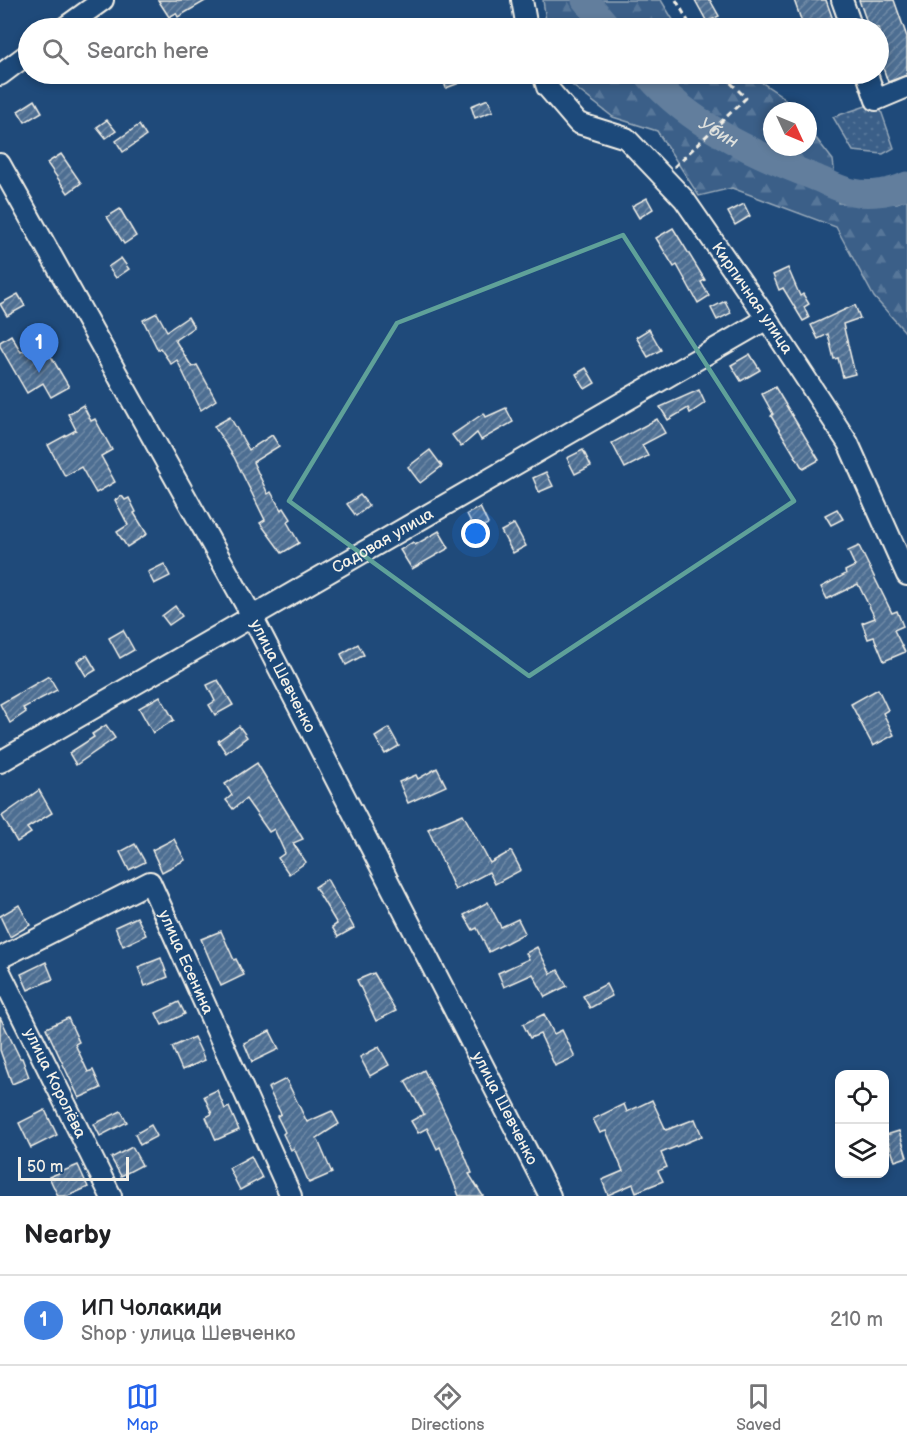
<!DOCTYPE html>
<meta charset="utf-8">
<style>
body{margin:0;font-family:"Balsamiq Sans",sans-serif;background:#f2f2f2;color:#202124}
.controls{position:absolute;right:18px;bottom:18px;display:grid;overflow:hidden;border-radius:12px;box-shadow:0 3px 9px #0003}
.controls button{width:54px;height:54px;display:grid;place-items:center;padding:0;border:0;border-bottom:2px solid #e0e0e0;background:#fff;color:#202124;font:30px sans-serif}
.compass{position:absolute;left:763px;top:102px;width:54px;height:54px;border-radius:50%;background:#fff;box-shadow:0 3px 9px #0003;rotate:134deg}
.scale{position:absolute;left:18px;bottom:15px;width:111px;box-sizing:border-box;padding-left:6px;border:3px solid #f4f1e8;border-top:0;font-size:16px;line-height:21px;white-space:nowrap;color:#f4f1e8;-webkit-text-stroke:4px #1f4a7a;paint-order:stroke}
.you{position:absolute;left:476px;top:534px;width:21px;height:21px;margin:-15px;border:4px solid #fff;border-radius:50%;background:#1a73e8;box-shadow:0 0 0 9px #1a73e833}
.badge{display:grid;place-items:center;width:39px;height:39px;border-radius:50%;background:#2563eb;color:#fff;font-size:20px;font-weight:700}
.pin{position:absolute;translate:-50% -50px;filter:drop-shadow(0 2px 3px #0008)}
.pin::after{content:'';position:absolute;top:32px;width:21px;height:18px;background:inherit;clip-path:polygon(0 0,100% 0,50% 100%)}
.list{margin:0;padding:0;list-style:none}
h2{display:flex;justify-content:space-between;align-items:center;height:78px;margin:0;padding:0 24px;font-size:26px}
h2 small{font-size:20px;font-weight:400;color:#757577}
.list li{display:grid;grid-template-columns:39px 1fr auto;gap:18px;align-items:center;box-sizing:border-box;height:90px;padding:0 24px;border-top:2px solid #e0e0e0}
.list b{display:block;font-size:22px;white-space:nowrap}
.list p{margin:0;font-size:20px;white-space:nowrap;color:#757577}
.list em{font-size:20px;font-style:normal;color:#757577}
.icon{flex:none;width:33px;height:33px;fill:none;stroke:currentColor;stroke-width:2;stroke-linecap:round;stroke-linejoin:round}
.map{position:relative;flex:none;width:907px;height:1196px;overflow:hidden}
.search{position:absolute;background:#fff;box-shadow:0 3px 9px #0003;left:18px;right:18px;top:18px;height:66px;display:flex;align-items:center;gap:15px;box-sizing:border-box;padding:0 21px;border-radius:33px;color:#757577;font-size:22px}
.sheet{height:168px;background:#fff}
nav{display:flex;justify-content:space-around;align-items:center;box-sizing:border-box;height:84px;border-top:2px solid #e0e0e0;background:#fff;font-size:16px;color:#757577}
nav a{display:grid;justify-items:center;gap:3px}
nav .on{color:#2563eb}
.map>svg:first-child{display:block}
.forest{fill:url(#forest-firs);stroke:#97a8b8;stroke-width:1.5}
.park{fill:url(#park-dots);stroke:#97a8b8;stroke-width:1.5}
.lines{fill:none;stroke-linecap:round;stroke-linejoin:round}
.river{stroke:#627e9d;stroke-width:27}
.building{fill:url(#building-hatch);stroke:#f4f1e8;stroke-width:1.5}
.minor-casing{stroke:#f4f1e8;stroke-width:24}
.path{stroke:#f4f1e8;stroke-width:3;stroke-dasharray:6 4.5;stroke-linecap:butt}
.minor{stroke:#1f4a7a;stroke-width:20}
.marked{fill:none;stroke:#5fa199;stroke-width:4.5;stroke-linejoin:round}
.labels{text-anchor:middle;dominant-baseline:central;stroke-width:4.5;stroke-linejoin:round;paint-order:stroke}
.street-label{font-size:16px;fill:#f4f1e8;stroke:#1f4a7a}
.water-label{font-size:18px;font-style:italic;fill:#dee0dd;stroke:#1f4a7a}
</style>
<div class="map">
<svg width="907" height="1196" viewBox="0 0 907 1196">
<defs>
<pattern id="forest-firs" width="22" height="20" patternUnits="userSpaceOnUse" patternTransform="scale(1.5)"><rect width="22" height="20" fill="#3a5f88"/><path d="M5 1l3.5 6h-7zM16 11l3.5 6h-7z" fill="#577699"/></pattern>
<pattern id="park-dots" width="8" height="8" patternUnits="userSpaceOnUse" patternTransform="scale(1.5)"><rect width="8" height="8" fill="#3a5f88"/><path d="M2 2h.1M6 6h.1" fill="none" stroke="#577699" stroke-width="1.8" stroke-linecap="round"/></pattern>
<pattern id="building-hatch" width="6" height="6" patternUnits="userSpaceOnUse" patternTransform="scale(1.5)"><rect width="6" height="6" fill="#4d6e92"/><path d="M-1 1l2-2M0 6l6-6M5 7l2-2" fill="none" stroke="#708aa6"/></pattern>
</defs>
<rect width="100%" height="100%" fill="#1f4a7a"/>
<filter id="ink" filterUnits="userSpaceOnUse"><feTurbulence type="fractalNoise" baseFrequency=".0167" numOctaves="2"/><feDisplacementMap in="SourceGraphic" scale="12" xChannelSelector="R" yChannelSelector="G"/><feConvolveMatrix kernelMatrix="1 2 1 2 8 2 1 2 1" color-interpolation-filters="sRGB"/></filter>
<g filter="url(#ink)">
<g class="forest">
<path d="M543,0H661L678,28H547Z"/>
<path d="M562,74H749L782,96L794,111H772V147H808V128L833,160L838,203H897L907,199V334L874,297L836,227L732,188L699,196L657,131L613,117L564,79Z"/>
</g>
<path class="park" d="M878,102L894,148L883,154L853,151L833,117Z"/>
<g class="lines">
<g class="river">
<path d="M585,0L609,28"/>
<path id="s1" d="M647,74C689,124 754,154 814,177C827,182 840,190 853,192C870,196 892,192 907,185"/>
</g>
</g>
<g class="building">
<path d="M158,0H207L178,17L176,13L169,17Z"/>
<path d="M695,0H710L719,16L707,22Z"/>
<path d="M794,0H826L836,28H804Z"/>
<path d="M859,0H894L907,37V75L888,82L879,56V28H869Z"/>
<path d="M441,74H481V75L446,88Z"/>
<path d="M488,99L493,111L475,118L471,106Z"/>
<path d="M35,100L42,112L25,122L18,111Z"/>
<path d="M107,120L116,131L106,138L97,127Z"/>
<path d="M139,125L146,136L123,152L116,141Z"/>
<path d="M61,154L81,183L68,193L47,163Z"/>
<path d="M647,198L653,209L639,218L632,206Z"/>
<path d="M744,204L750,216L735,225L728,212Z"/>
<path d="M120,209L136,236L124,244L107,217Z"/>
<path d="M673,228L705,280L701,282L709,296L698,303L677,265L674,267L656,238Z"/>
<path d="M121,258L129,269L116,278L108,267Z"/>
<path d="M788,268L800,296L803,294L809,304L804,307L809,318L803,321L783,288L779,290L773,275Z"/>
<path d="M18,294L25,306L7,316L0,304Z"/>
<path d="M725,301L731,313L717,320L711,308Z"/>
<path d="M855,305L860,318L843,324L855,374L843,377L838,358L834,359L828,334L818,339L811,325Z"/>
<path d="M157,313L167,331L188,317L194,327L175,340L192,367L197,365L216,400L201,410L177,360L171,364L160,348L158,350L143,320Z"/>
<path d="M649,329L661,350L648,357L636,337Z"/>
<path d="M11,335L21,352L42,341L69,387L51,397L43,383L27,393L0,346V342Z"/>
<path d="M750,354L760,370L741,381L731,365Z"/>
<path d="M586,368L595,383L585,389L576,374Z"/>
<path d="M775,387L819,460L803,469L771,416L773,414L762,394Z"/>
<path d="M699,390L705,403L690,413L688,408L668,420L660,407Z"/>
<path d="M83,405L91,421L95,419L112,450L101,456L115,482L96,493L81,467L65,476L48,445L76,430L68,414Z"/>
<path d="M506,408L513,422L481,440L477,433L461,447L452,435L484,413L486,417Z"/>
<path d="M230,417L249,450L272,435L279,446L253,462L268,494L271,492L281,510L284,508L291,519L287,522L299,543L282,553L260,523L265,520L234,457L214,426Z"/>
<path d="M657,419L665,433L642,445L648,456L625,468L612,443Z"/>
<path d="M430,450L442,466L420,483L408,467Z"/>
<path d="M583,450L591,466L575,474L567,458Z"/>
<path d="M546,472L553,486L539,492L533,478Z"/>
<path d="M360,495L369,506L356,516L347,504Z"/>
<path d="M122,496L125,500L129,498L136,512L134,513L147,534L127,547L117,532L128,525L115,500Z"/>
<path d="M480,507L488,524L475,530L467,514Z"/>
<path d="M837,509L843,519L831,525L825,515Z"/>
<path d="M514,524L526,546L513,553L501,531Z"/>
<path d="M439,531L449,548L412,569L400,550L413,542L415,545Z"/>
<path d="M859,546L892,613L897,611L903,626L894,630L905,652L884,661L874,637L868,639L862,623L875,618L858,584L827,599L821,587L846,574L845,571L855,566L848,551Z"/>
<path d="M164,564L170,576L154,584L148,572Z"/>
<path d="M175,606L182,616L169,625L162,616Z"/>
<path d="M123,630L134,650L120,658L109,638Z"/>
<path d="M358,644L364,655L346,665L341,654Z"/>
<path d="M87,655L96,670L86,676L77,661Z"/>
<path d="M49,676L57,690L23,708L26,712L10,723L0,704Z"/>
<path d="M218,680L233,705L215,715L209,705L215,701L207,685Z"/>
<path d="M878,689L888,710L883,713L894,735L873,746L851,704Z"/>
<path d="M160,696L174,720L153,733L139,708Z"/>
<path d="M106,725L115,738L76,765L69,753L94,737L92,734Z"/>
<path d="M239,726L247,737L226,753L218,741Z"/>
<path d="M389,728L399,746L385,754L375,737Z"/>
<path d="M257,763L303,839L293,843L306,862L289,874L278,858L285,853L274,829L269,832L246,799L233,809L226,800L232,795L225,784Z"/>
<path d="M437,768L446,786L408,803L399,782L416,775L418,779Z"/>
<path d="M39,790L52,813L27,828L31,833L17,842L2,816Z"/>
<path d="M463,814L490,863L511,851L521,870L495,884L489,872L455,890L428,829Z"/>
<path d="M174,839L185,860L162,872L152,850Z"/>
<path d="M135,844L145,862L129,870L120,852Z"/>
<path d="M327,879L354,928L338,937L332,927L337,924L315,887Z"/>
<path d="M488,902L501,927L518,919L525,933L489,952L477,928L473,930L464,915Z"/>
<path d="M19,905L30,925L10,937L0,916Z"/>
<path d="M137,917L146,935L123,946L115,927Z"/>
<path d="M221,931L234,960L236,959L244,975L221,986L201,939Z"/>
<path d="M537,947L551,974L558,970L567,986L545,997L533,974L504,987L498,973L529,959L526,953Z"/>
<path d="M161,958L168,977L145,986L138,967Z"/>
<path d="M46,962L53,979L28,990L21,974Z"/>
<path d="M374,973L396,1011L376,1021L357,980Z"/>
<path d="M606,984L612,996L590,1008L583,996Z"/>
<path d="M179,1002L185,1014L162,1025L156,1013Z"/>
<path d="M544,1014L554,1034L562,1030L575,1057L555,1066L540,1034L530,1038L523,1024Z"/>
<path d="M0,1017L20,1058H22L29,1077L12,1084L0,1050Z"/>
<path d="M68,1018L79,1042L75,1044L88,1072L93,1070L101,1088L79,1098L46,1028Z"/>
<path d="M270,1031L279,1049L252,1062L244,1043Z"/>
<path d="M194,1037L205,1060L182,1070L172,1047Z"/>
<path d="M379,1047L389,1065L370,1076L360,1057Z"/>
<path d="M424,1070L461,1146L472,1173L469,1174L483,1196H459L440,1147L437,1149L427,1128L418,1133L411,1121L424,1114L405,1081Z"/>
<path d="M286,1079L307,1122L332,1111L339,1124L317,1138L332,1173L309,1183L294,1148L291,1150L283,1134L285,1132L277,1116L281,1114L268,1088Z"/>
<path d="M217,1090L225,1109L229,1107L239,1130L216,1140L206,1117L212,1114L204,1096Z"/>
<path d="M652,1100L666,1130L695,1119L702,1136L661,1153L667,1167L658,1171L663,1181L636,1192L633,1184L608,1195L602,1180L623,1171L606,1131L600,1133L593,1119L624,1104L627,1112Z"/>
<path d="M45,1110L57,1135L31,1148L19,1123Z"/>
<path d="M121,1111L127,1122L100,1136L94,1124Z"/>
<path d="M151,1125L157,1136L140,1145L135,1134Z"/>
<path d="M899,1131L907,1157L895,1161L886,1135Z"/>
<path d="M132,1147L142,1165L121,1176L111,1158Z"/>
<path d="M251,1156L262,1178L240,1190L229,1168Z"/>
<path d="M78,1165L88,1187L68,1196H58L49,1177Z"/>
</g>
<g class="lines">
<g class="minor-casing">
<g id="minor">
<path d="M522,0L527,28"/>
<path d="M842,0L852,28"/>
<path d="M64,28L103,0"/>
<path id="s2" d="M543,74L547,87L578,123L626,138L684,199L767,319L848,443L907,575"/>
<path d="M867,74L876,100L907,87"/>
<path d="M0,75L28,54"/>
<path id="s3" d="M0,164L252,616L550,1196"/>
<path id="s4" d="M0,762L767,319"/>
<path id="s5" d="M0,958L150,882L291,1196"/>
<path id="s6" d="M0,972L111,1196"/>
</g>
</g>
<g class="path">
<path d="M676,0L692,28"/>
<path d="M674,167L746,98L722,74"/>
</g>
<use href="#minor" class="minor"/>
</g>
</g>
<path class="marked" d="M623,235L794,501L529,676L289,501L397,323Z"/>
<g class="labels">
<g class="street-label">
<text stroke="none"><textPath href="#s2" startOffset="316">Кирпичная улица</textPath></text>
<text stroke="none"><textPath href="#s4" startOffset="442">Садовая улица</textPath></text>
<text stroke="none"><textPath href="#s3" startOffset="585">улица Шевченко</textPath></text>
<text stroke="none"><textPath href="#s5" startOffset="256">улица Есенина</textPath></text>
<text stroke="none"><textPath href="#s6" startOffset="124">улица Королёва</textPath></text>
<text stroke="none"><textPath href="#s3" startOffset="1071">улица Шевченко</textPath></text>
</g>
<g class="water-label">
<text stroke="none"><textPath href="#s1" startOffset="93">Убин</textPath></text>
</g>
</g>
</svg>
<div class="controls">
<button><svg class="icon" aria-label="locate" viewBox="0 0 24 24"><circle cx="12" cy="12" r="6"/><path d="M12 2v4M12 18v4M2 12h4M18 12h4"/></svg></button>
<button><svg class="icon" aria-label="layers" viewBox="0 0 24 24"><path d="M12 4l9 5-9 5-9-5zM3 14l9 5 9-5"/></svg></button>
</div>
<svg class="compass" viewBox="-18 -18 36 36"><path d="M0-13l5 13h-10z" fill="#e53935"/><path d="M0 13l5-13h-10z" fill="#757577"/></svg>
<div class="scale">50 m</div>
<div class="you"></div>
<div class="pin badge" style="left:39px;top:373px;background:#3f7fe0">1</div>
<div class="search"><svg class="icon" aria-label="search" viewBox="0 0 24 24"><circle cx="10" cy="10" r="6"/><path d="M15 15l6 6"/></svg>Search here</div>
</div>
<section class="sheet">
<h2>Nearby<small></small></h2>
<ul class="list">
<li><span class="badge" style="background:#3f7fe0">1</span><div><b>ИП Чолакиди</b><p>Shop · улица Шевченко</p></div><em>210 m</em></li>
</ul>
</section>
<nav>
<a class="on"><svg class="icon" aria-label="map" viewBox="0 0 24 24"><path d="M3 6l6-2 6 2 6-2v14l-6 2-6-2-6 2zM9 4v14M15 6v14"/></svg>Map</a>
<a><svg class="icon" aria-label="directions" viewBox="0 0 24 24"><path d="M12 3l9 9-9 9-9-9zM9 14v-3h6M13 9l2 2-2 2"/></svg>Directions</a>
<a><svg class="icon" aria-label="saved" viewBox="0 0 24 24"><path d="M7 4h10v16l-5-4-5 4z"/></svg>Saved</a>
</nav>
